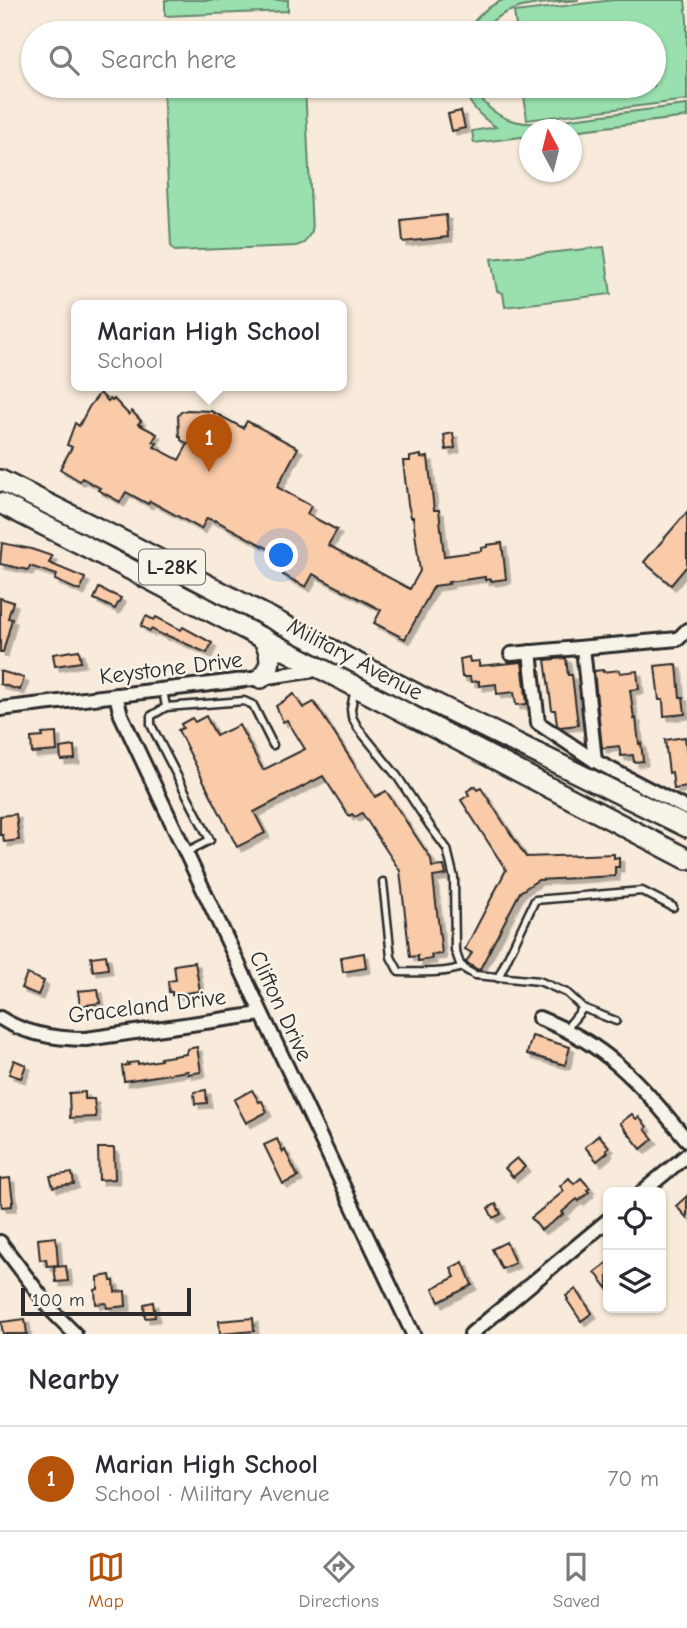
<!DOCTYPE html>
<meta charset="utf-8">
<style>
body{margin:0;font-family:"Comic Neue",sans-serif;background:#f7f7f7;color:#2b2b33}
.controls{position:absolute;right:21px;bottom:21px;display:grid;overflow:hidden;border-radius:10px;box-shadow:0 2px 5px #0004}
.controls button{width:63px;height:63px;display:grid;place-items:center;padding:0;border:0;border-bottom:2px solid #e1e1e2;background:#fff;color:#2b2b33;font:35px sans-serif}
.compass{position:absolute;left:519px;top:119px;width:63px;height:63px;border-radius:50%;background:#fff;box-shadow:0 2px 5px #0004;rotate:353deg}
.scale{position:absolute;left:21px;bottom:18px;width:170px;box-sizing:border-box;padding-left:7px;border:4px solid #2b2b2b;border-top:0;font-size:19px;line-height:24px;white-space:nowrap;color:#2b2b2b;-webkit-text-stroke:5px #f7f3e8;paint-order:stroke}
.you{position:absolute;left:282px;top:556px;width:24px;height:24px;margin:-18px;border:5px solid #fff;border-radius:50%;background:#1a73e8;box-shadow:0 0 0 10px #1a73e833}
.badge{display:grid;place-items:center;width:46px;height:46px;border-radius:50%;background:#b45309;color:#fff;font-size:23px;font-weight:700}
.pin{position:absolute;translate:-50% -58px;filter:drop-shadow(0 2px 4px #0008)}
.pin::after{content:'';position:absolute;top:37px;width:24px;height:21px;background:inherit;clip-path:polygon(0 0,100% 0,50% 100%)}
.popup{position:absolute;left:71px;top:300px;width:276px;height:91px;box-sizing:border-box;display:grid;place-content:center;border-radius:10px;background:#fff;filter:drop-shadow(0 2px 5px #0005);font-size:23px;white-space:nowrap;color:#7c7c81}
.popup b{font-size:26px;color:#2b2b33}
.popup::after{content:'';position:absolute;left:50%;top:100%;margin-left:-14px;border:14px solid transparent;border-top-color:#fff}
.list{margin:0;padding:0;list-style:none}
h2{display:flex;justify-content:space-between;align-items:center;height:91px;margin:0;padding:0 28px;font-size:30px}
h2 small{font-size:23px;font-weight:400;color:#7c7c81}
.list li{display:grid;grid-template-columns:46px 1fr auto;gap:21px;align-items:center;box-sizing:border-box;height:105px;padding:0 28px;border-top:2px solid #e1e1e2}
.list b{display:block;font-size:26px;white-space:nowrap}
.list p{margin:0;font-size:23px;white-space:nowrap;color:#7c7c81}
.list em{font-size:23px;font-style:normal;color:#7c7c81}
.icon{flex:none;width:38px;height:38px;fill:none;stroke:currentColor;stroke-width:2;stroke-linecap:round;stroke-linejoin:round}
.map{position:relative;flex:none;width:687px;height:1334px;overflow:hidden}
.search{position:absolute;background:#fff;box-shadow:0 2px 5px #0004;left:21px;right:21px;top:21px;height:77px;display:flex;align-items:center;gap:18px;box-sizing:border-box;padding:0 24px;border-radius:38px;color:#7c7c81;font-size:26px}
.sheet{height:196px;background:#fff}
nav{display:flex;justify-content:space-around;align-items:center;box-sizing:border-box;height:98px;border-top:2px solid #e1e1e2;background:#fff;font-size:19px;color:#7c7c81}
nav a{display:grid;justify-items:center;gap:4px}
nav .on{color:#b45309}
.map>svg:first-child{display:block}
.green{fill:#99e0ae;stroke:#62866c;stroke-width:2}
.building{fill:#facba9;stroke:#2b2b2b;stroke-width:2;filter:url(#shadow)}
.lines{fill:none;stroke-linecap:round;stroke-linejoin:round}
.lane-casing{stroke:#2b2b2b;stroke-width:11}
.street-casing{stroke:#2b2b2b;stroke-width:18}
.primary-casing{stroke:#2b2b2b;stroke-width:24}
.lane{stroke:#f7f3e8;stroke-width:6}
.street{stroke:#f7f3e8;stroke-width:12}
.primary{stroke:#f7f3e8;stroke-width:19}
.labels{text-anchor:middle;dominant-baseline:central;stroke-width:5;stroke-linejoin:round;paint-order:stroke}
.shield{fill:#f7f3e8;stroke:#686764;stroke-width:2}
.shield-label{font-size:21px;font-weight:bold;fill:#2b2b2b}
.street-label{font-size:23px;fill:#2b2b2b;stroke:#f7f3e8}
</style>
<div class="map">
<svg width="687" height="1334" viewBox="0 0 687 1334">
<defs>
<filter id="shadow"><feDropShadow dx="4.5" dy="4.5" stdDeviation="0" flood-color="#0004"/></filter>
</defs>
<rect width="100%" height="100%" fill="#f8ebdb"/>
<filter id="ink" filterUnits="userSpaceOnUse"><feTurbulence type="fractalNoise" baseFrequency=".0143" numOctaves="2"/><feDisplacementMap in="SourceGraphic" scale="14" xChannelSelector="R" yChannelSelector="G"/><feConvolveMatrix kernelMatrix="1 2 1 2 8 2 1 2 1" color-interpolation-filters="sRGB"/></filter>
<g filter="url(#ink)">
<g class="green">
<path d="M165,0H288V11L165,16Z"/>
<path d="M503,0H579C543,4 504,2 480,33H466C475,18 486,7 503,0Z"/>
<path d="M613,0H685L687,20V100L527,120L523,86H654V33H517L514,12Z"/>
<path d="M163,86H305L312,231L304,243L296,246L175,251L171,246Z"/>
<path d="M462,86H474C485,112 509,125 537,123L687,105V117L572,131V130H530L529,136L474,143L472,131L496,127C479,116 469,104 462,86Z"/>
<path d="M604,247L611,294L505,307L503,293L497,291L491,259Z"/>
</g>
<g class="building">
<path d="M461,111L465,128L452,131L448,114Z"/>
<path d="M446,215L448,237L403,242L401,220Z"/>
<path d="M100,393L108,401L110,399L112,401L114,399L129,415L132,411L141,421L138,424L157,434L153,441L157,443L154,447L179,460L188,444L181,440V436H179L178,416L181,412L187,410L211,411L243,428L247,421L298,448L277,487L311,506L307,514L337,530L328,545L410,589L420,571L413,517H411L408,504L403,461H410V457L421,455V458L428,457L434,510H439L444,556L481,551V548L487,547V545L502,543L506,579L491,581V579L485,580V577L448,582L449,584L434,586L405,639L374,623L381,610L313,574L306,587L283,575L291,561L215,520L214,521L207,518L201,529L150,501L148,504L126,492L120,502L98,490L100,488L82,478L80,481L60,469L72,447L67,445L75,423L79,426L89,407Z"/>
<path d="M453,433L455,448L446,450L444,435Z"/>
<path d="M687,512V566L671,585L644,562Z"/>
<path d="M2,543L31,549L52,556L49,563L85,578L80,591L55,580L57,575L30,566L28,570L0,564Z"/>
<path d="M99,588L121,598L115,609L94,599Z"/>
<path d="M0,598L13,602L8,618L12,619L3,652H0Z"/>
<path d="M146,616L154,620L156,617L181,630L183,627L212,643L207,653L166,635L165,636L151,629L150,631L141,626Z"/>
<path d="M79,650L81,662L55,666L53,654Z"/>
<path d="M469,657L470,662L479,661V666L522,662L527,704L516,705L514,692L497,694L496,684L479,686V681L471,682L470,677H462L460,659Z"/>
<path d="M566,658L568,675H572L578,725L560,727L557,725L555,710H552L545,660Z"/>
<path d="M674,664L677,665L680,697H683L685,714L664,716L663,700H659L655,666Z"/>
<path d="M603,670V672L620,670V673L637,671L639,689L630,690L634,719L636,718L639,744L641,743L643,761L634,762L633,755L621,756L619,746L602,748L594,671Z"/>
<path d="M0,671L24,678L20,690L0,684Z"/>
<path d="M294,694L303,708L314,702L375,797L386,791L431,859L432,867L444,866L446,875L433,877L442,954L431,955L432,959L418,961V956L410,957L400,871L362,813L355,817L352,814L349,816L323,776L254,812L265,833L237,847L178,730L183,728L181,724L192,718L195,722L206,716L216,736L239,725L263,770L305,749L287,720L283,722L276,706Z"/>
<path d="M56,733L57,751L32,753L31,738L43,737L42,734Z"/>
<path d="M685,737L687,756V787L674,789L672,772L669,773L665,740Z"/>
<path d="M74,746L75,759L61,760L60,748Z"/>
<path d="M475,786L477,790L481,788L526,857L614,854V858L619,857V867H615V876L538,880L520,892L480,969L478,970L466,962L472,953L465,949L506,870L461,800L469,795L467,791Z"/>
<path d="M16,814L19,840L4,842L3,835H0V816Z"/>
<path d="M364,953L366,968L343,972L341,957Z"/>
<path d="M106,955L108,969L93,971L91,957Z"/>
<path d="M195,962L200,991L172,995V992H169L168,981L176,980L174,965Z"/>
<path d="M27,974L44,981L38,995L21,988Z"/>
<path d="M98,989L100,1003L80,1006L78,991Z"/>
<path d="M532,1036L570,1047L565,1065L527,1054Z"/>
<path d="M197,1047L201,1072L188,1074V1071L124,1081L122,1066L129,1065L128,1063L138,1062V1064L161,1060L160,1058L186,1054L187,1049Z"/>
<path d="M14,1060L26,1065L21,1078L9,1074Z"/>
<path d="M206,1090L207,1103L195,1104L194,1092Z"/>
<path d="M252,1090L259,1102L262,1101L267,1112L246,1123L234,1100Z"/>
<path d="M85,1092V1099H94L96,1117L70,1118L69,1093Z"/>
<path d="M632,1114L636,1119L639,1117L647,1127L645,1129L653,1139L641,1149L620,1123Z"/>
<path d="M599,1135L609,1147L606,1150L608,1152L597,1161L585,1147Z"/>
<path d="M277,1139L283,1152L285,1150L298,1177L283,1184L264,1145Z"/>
<path d="M98,1148H114L115,1179L99,1180Z"/>
<path d="M517,1158L525,1167L513,1177L505,1168Z"/>
<path d="M72,1173L74,1184L53,1187L50,1176Z"/>
<path d="M10,1178L13,1202H12V1206L2,1207L0,1198V1179Z"/>
<path d="M569,1178L574,1184L581,1178L590,1188L587,1190L589,1192L579,1201L577,1199L562,1212L564,1214L541,1230L531,1218L564,1191L560,1186Z"/>
<path d="M687,1196V1218L676,1206Z"/>
<path d="M496,1204L501,1214L493,1218L488,1208Z"/>
<path d="M56,1237L58,1265L47,1266L46,1259L40,1260L38,1239Z"/>
<path d="M506,1242L515,1263L502,1269L492,1249Z"/>
<path d="M463,1262L472,1285L439,1302L433,1288L455,1277L451,1268Z"/>
<path d="M608,1262V1289L595,1272Z"/>
<path d="M66,1266L68,1281L56,1282L54,1267Z"/>
<path d="M110,1275L111,1281H114L115,1292L125,1291L126,1306L107,1308L106,1303L96,1304L95,1290L98,1289V1277Z"/>
<path d="M576,1289L592,1313L581,1321L567,1300L568,1299L566,1296Z"/>
<path d="M153,1302L155,1317L145,1318L144,1304Z"/>
<path d="M253,1318L254,1331L220,1334L219,1321Z"/>
<path d="M25,1319L27,1334H3L1,1322Z"/>
</g>
<g class="lines">
<g class="lane-casing">
<g id="lane">
<path d="M355,688L351,709L352,717L358,728L397,776L430,826L447,849L454,878L455,950L460,964L466,970L475,975L539,981L567,993L583,1008L566,1029"/>
<path d="M163,690L166,707L151,716V725L210,840L186,852"/>
<path d="M166,707L244,701L253,705L273,745"/>
<path d="M383,882L391,957L399,972C421,972 442,974 463,967"/>
<path d="M498,978L535,900L642,891L673,907"/>
<path d="M583,1008L616,1021"/>
</g>
</g>
<g class="street-casing">
<g id="street">
<path d="M583,648L595,761"/>
<path d="M530,652L538,723L595,761L687,809"/>
<path d="M511,654L678,639L687,630"/>
<path d="M116,695L121,715L413,1334"/>
<path d="M0,709L261,678L322,669"/>
<path d="M0,1018C25,1034 56,1039 86,1039L261,1014"/>
<path d="M539,1018C609,1045 640,1084 687,1140"/>
<path d="M642,1192L687,1155"/>
<path d="M0,1242L53,1312L75,1334"/>
<path d="M471,1334L608,1220"/>
</g>
</g>
<g class="primary-casing">
<g id="primary">
<path d="M0,480L131,545L418,695L687,827"/>
<path d="M0,503L87,547L687,859"/>
<path d="M261,678C274,666 271,653 263,638"/>
</g>
</g>
<use href="#lane" class="lane"/>
<use href="#street" class="street"/>
<use href="#primary" class="primary"/>
</g>
</g>
<g class="labels">
<rect class="shield" x="139" y="549.5" width="66" height="35" rx="5"/>
<g class="shield-label">
<text x="172" y="567">L-28K</text>
</g>
<g class="street-label">
<text transform="translate(355 659) rotate(28)">Military Avenue</text>
<text transform="translate(171 668) rotate(-7)">Keystone Drive</text>
<text transform="translate(147 1006) rotate(-7)">Graceland Drive</text>
<text transform="translate(281 1006) rotate(65)">Clifton Drive</text>
</g>
</g>
</svg>
<div class="controls">
<button><svg class="icon" aria-label="locate" viewBox="0 0 24 24"><circle cx="12" cy="12" r="6"/><path d="M12 2v4M12 18v4M2 12h4M18 12h4"/></svg></button>
<button><svg class="icon" aria-label="layers" viewBox="0 0 24 24"><path d="M12 4l9 5-9 5-9-5zM3 14l9 5 9-5"/></svg></button>
</div>
<svg class="compass" viewBox="-18 -18 36 36"><path d="M0-13l5 13h-10z" fill="#e53935"/><path d="M0 13l5-13h-10z" fill="#7c7c81"/></svg>
<div class="scale">100 m</div>
<div class="you"></div>
<div class="pin badge" style="left:209px;top:472px">1</div>
<div class="popup"><b>Marian High School</b>School</div>
<div class="search"><svg class="icon" aria-label="search" viewBox="0 0 24 24"><circle cx="10" cy="10" r="6"/><path d="M15 15l6 6"/></svg>Search here</div>
</div>
<section class="sheet">
<h2>Nearby<small></small></h2>
<ul class="list">
<li><span class="badge">1</span><div><b>Marian High School</b><p>School · Military Avenue</p></div><em>70 m</em></li>
</ul>
</section>
<nav>
<a class="on"><svg class="icon" aria-label="map" viewBox="0 0 24 24"><path d="M3 6l6-2 6 2 6-2v14l-6 2-6-2-6 2zM9 4v14M15 6v14"/></svg>Map</a>
<a><svg class="icon" aria-label="directions" viewBox="0 0 24 24"><path d="M12 3l9 9-9 9-9-9zM9 14v-3h6M13 9l2 2-2 2"/></svg>Directions</a>
<a><svg class="icon" aria-label="saved" viewBox="0 0 24 24"><path d="M7 4h10v16l-5-4-5 4z"/></svg>Saved</a>
</nav>
